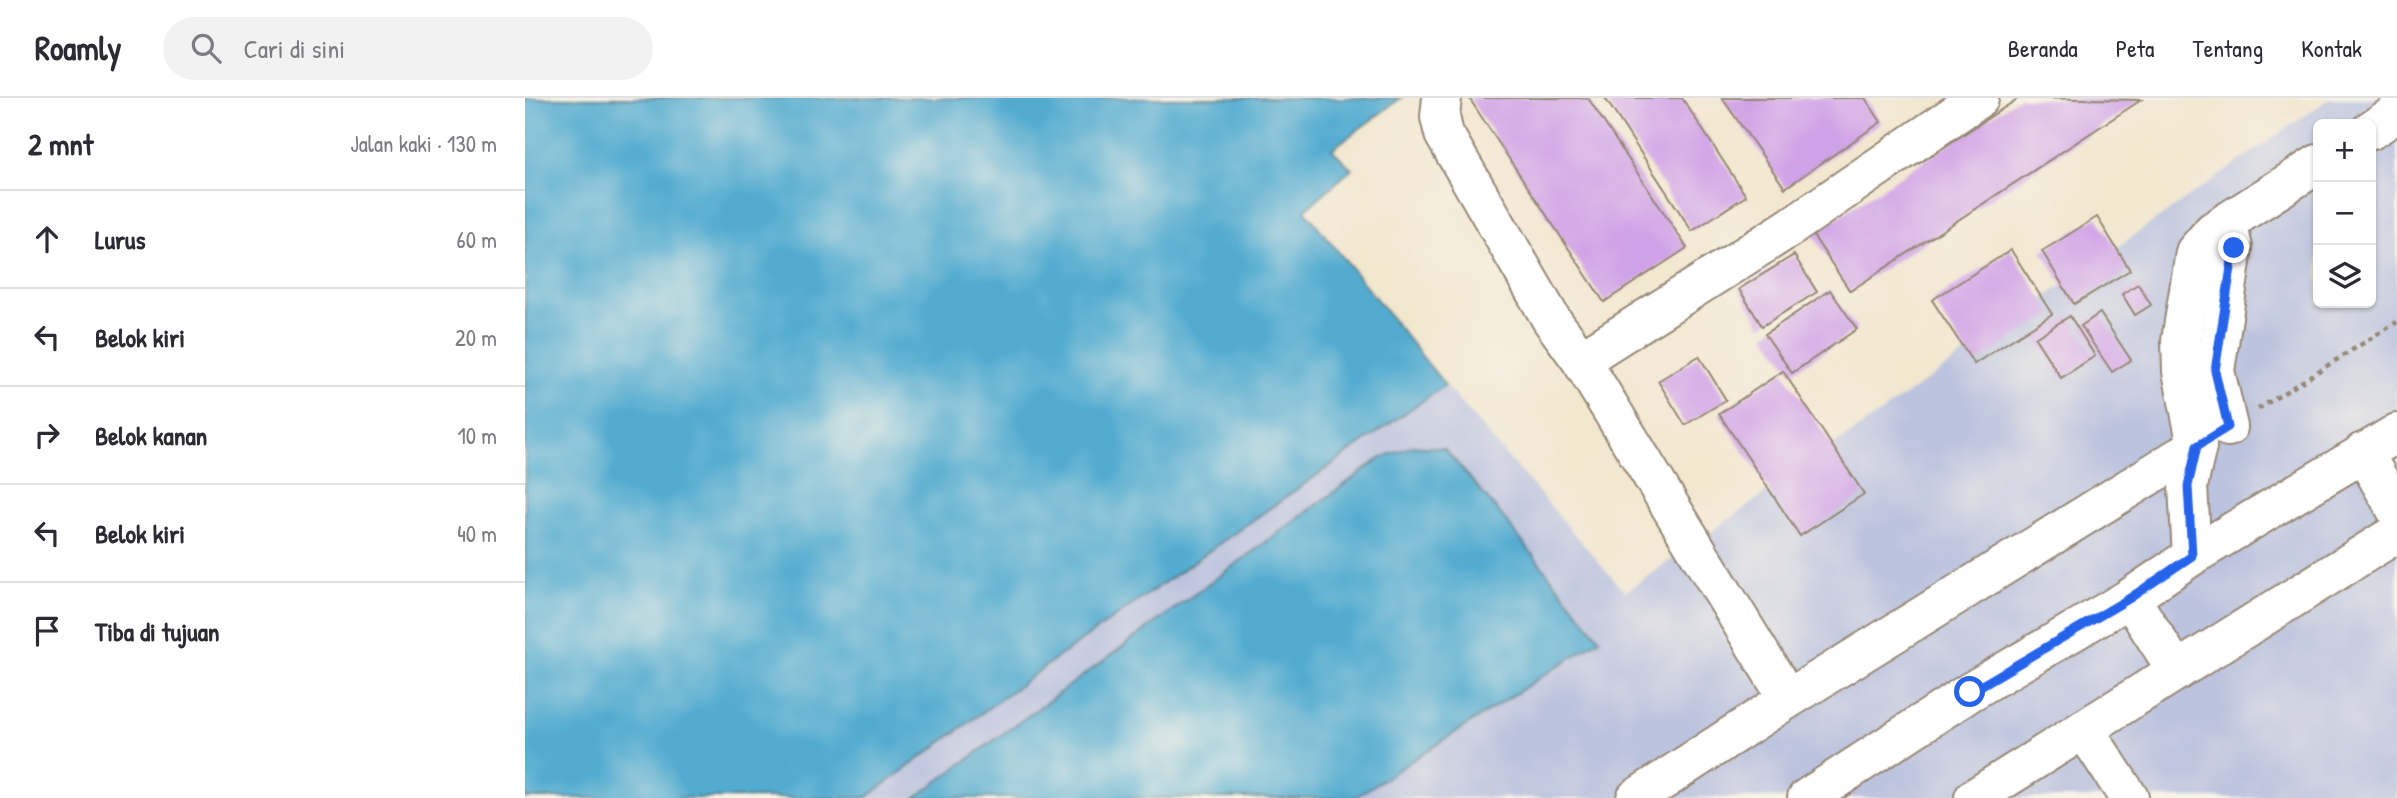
<!DOCTYPE html>
<html lang="id">
<meta charset="utf-8">
<style>
body{margin:0;font-family:"Patrick Hand",sans-serif;background:#f2f2f3;color:#2b2b33}
.controls{position:absolute;right:21px;top:21px;display:grid;overflow:hidden;border-radius:10px;box-shadow:0 2px 5px #0004}
.controls button{width:63px;height:63px;display:grid;place-items:center;padding:0;border:0;border-bottom:2px solid #e1e1e2;background:#fff;color:#2b2b33;font:35px sans-serif}
.stop{position:absolute;width:21px;height:21px;margin:-16px;border:5px solid #2563eb;border-radius:50%;background:#fff}
.stop.end{background:#2563eb;border-color:#fff;box-shadow:0 2px 7px #0008}
.list{margin:0;padding:0;list-style:none}
h2{display:flex;justify-content:space-between;align-items:center;height:91px;margin:0;padding:0 28px;font-size:30px}
h2 small{font-size:23px;font-weight:400;color:#7c7c81}
.list li{display:grid;grid-template-columns:46px 1fr auto;gap:21px;align-items:center;box-sizing:border-box;height:98px;padding:0 28px;border-top:2px solid #e1e1e2}
.list b{display:block;font-size:26px;white-space:nowrap}
.list em{font-size:23px;font-style:normal;color:#7c7c81}
.icon{flex:none;width:38px;height:38px;fill:none;stroke:currentColor;stroke-width:2;stroke-linecap:round;stroke-linejoin:round}
.map{position:relative;flex:none;width:1872px;height:700px;overflow:hidden}
header{display:flex;align-items:center;gap:42px;box-sizing:border-box;height:98px;padding:0 35px;background:#fff;border-bottom:2px solid #e1e1e2}
header strong{font-size:33px}
nav{display:flex;gap:38px;margin-inline-start:auto;font-size:24px}
.search{width:490px;height:63px;background:#f2f2f3;display:flex;align-items:center;gap:18px;box-sizing:border-box;padding:0 24px;border-radius:38px;color:#7c7c81;font-size:26px}
main{display:flex}
aside{flex:1;background:#fff}
.map>svg:first-child{display:block}
.industrial{fill:#bcc3de;fill-rule:evenodd}
.water{fill:#53acd0;stroke:#476b77;stroke-width:2}
.building{fill:#d0a2e7}
.lines{fill:none;stroke-linecap:round;stroke-linejoin:round}
.minor-casing{stroke:#968876;stroke-width:42}
.path{stroke:#968876;stroke-width:4.5;stroke-dasharray:5 5;stroke-linecap:butt}
.minor{stroke:#fff;stroke-width:38}
.route{stroke:#2563eb;stroke-width:9}
</style>
<header>
<strong>Roamly</strong>
<div class="search"><svg class="icon" aria-label="search" viewBox="0 0 24 24"><circle cx="10" cy="10" r="6"/><path d="M15 15l6 6"/></svg>Cari di sini</div>
<nav><a>Beranda</a><a>Peta</a><a>Tentang</a><a>Kontak</a></nav>
</header>
<main>
<aside>
<h2>2 mnt<small>Jalan kaki · 130 m</small></h2>
<ul class="list">
<li><svg class="icon" aria-label="ahead" viewBox="0 0 24 24"><path d="M12 20V5M6 11l6-6 6 6"/></svg><div><b>Lurus</b></div><em>60 m</em></li>
<li><svg class="icon" aria-label="left" viewBox="0 0 24 24"><path d="M17 20v-9H6M10 6l-5 5 5 5"/></svg><div><b>Belok kiri</b></div><em>20 m</em></li>
<li><svg class="icon" aria-label="right" viewBox="0 0 24 24"><path d="M7 20v-9h11M14 6l5 5-5 5"/></svg><div><b>Belok kanan</b></div><em>10 m</em></li>
<li><svg class="icon" aria-label="left" viewBox="0 0 24 24"><path d="M17 20v-9H6M10 6l-5 5 5 5"/></svg><div><b>Belok kiri</b></div><em>40 m</em></li>
<li><svg class="icon" aria-label="arrive" viewBox="0 0 24 24"><path d="M6 21V4h12l-3 4 3 4H6"/></svg><div><b>Tiba di tujuan</b></div></li>
</ul>
</aside>
<div class="map">
<svg width="1872" height="700" viewBox="0 0 1872 700">
<rect width="100%" height="100%" fill="#f7f3e8"/>
<filter id="ink" filterUnits="userSpaceOnUse"><feTurbulence type="fractalNoise" baseFrequency=".0143" numOctaves="2"/><feDisplacementMap in="SourceGraphic" scale="14" xChannelSelector="R" yChannelSelector="G"/><feConvolveMatrix kernelMatrix="1 2 1 2 8 2 1 2 1" color-interpolation-filters="sRGB"/></filter>
<filter id="wash" filterUnits="userSpaceOnUse"><feTurbulence type="fractalNoise" baseFrequency=".00686" numOctaves="4" result="noise"/><feDisplacementMap in="SourceGraphic" scale="28" xChannelSelector="R" yChannelSelector="G"/><feGaussianBlur stdDeviation="1.57" result="paint"/><feColorMatrix in="noise" values="0 0 0 0 0 0 0 0 0 0 0 0 0 0 0 0 0 1.4 0 .05"/><feComposite in="paint" operator="in"/></filter>
<g filter="url(#wash)">
<rect width="100%" height="100%" fill="#f2e7cf"/>
<path class="industrial" d="M1805,0H1872V700H341L522,567L920,287L1100,494ZM1793,26H1846V205H1793Z"/>
<g class="water">
<path d="M0,0H876L807,51L827,71L780,112L920,287L522,567L341,700H0Z"/>
<path d="M888,348L919,350L972,412L1075,541L829,700H390L856,360Z"/>
</g>
<g id="blocks">
<g class="building">
<path d="M944,0H1063L1162,150L1079,204Z"/>
<path d="M1080,0H1157L1221,98L1167,133Z"/>
<path d="M1197,0H1340L1356,24L1260,90Z"/>
<path d="M1494,0L1616,2L1325,193L1287,136Z"/>
<path d="M1572,119L1605,172L1549,206L1517,153Z"/>
<path d="M1486,152L1527,216L1449,266L1407,202Z"/>
<path d="M1269,157L1292,194L1237,228L1214,191Z"/>
<path d="M1613,186L1626,207L1610,217L1597,196Z"/>
<path d="M1305,192L1332,231L1267,275L1240,236Z"/>
<path d="M1575,215L1606,262L1587,274L1556,228Z"/>
<path d="M1545,218L1570,258L1536,280L1510,240Z"/>
<path d="M1174,258L1201,302L1160,327L1133,283Z"/>
<path d="M1258,273L1339,396L1275,438L1194,316Z"/>
</g>
</g>
</g>
<g filter="url(#ink)">
<use href="#blocks" fill-opacity="0" stroke="#968876" stroke-width="2"/>
<g class="lines">
<g class="minor-casing">
<g id="minor">
<path d="M917,0L915,19L919,36L1026,221L1056,262L1263,601"/>
<path d="M1846,32L1872,15"/>
<path d="M1702,124L1708,150L1690,273L1703,329"/>
<path d="M1056,262L1264,130L1454,0"/>
<path d="M1838,354L1872,413"/>
<path d="M1667,458L1663,388L1672,348L1657,273L1656,243L1670,154L1688,133L1793,66"/>
<path d="M1605,500L1652,573"/>
<path d="M1559,631L1604,700"/>
<path d="M1111,700L1263,601L1672,348"/>
<path d="M1282,700L1445,594L1605,500L1667,458L1872,335"/>
<path d="M1449,700L1872,435"/>
</g>
</g>
<path class="path" d="M1733,311L1872,224"/>
<use href="#minor" class="minor"/>
</g>
</g>
<g class="lines" filter="url(#ink)">
<path class="route" d="M1445,594L1605,500L1667,458L1663,388L1672,348L1703,329L1690,273L1709,150"/>
</g>
</svg>
<div class="controls">
<button>+</button>
<button>−</button>
<button><svg class="icon" aria-label="layers" viewBox="0 0 24 24"><path d="M12 4l9 5-9 5-9-5zM3 14l9 5 9-5"/></svg></button>
</div>
<div class="stop" style="left:1445px;top:594px"></div>
<div class="stop end" style="left:1709px;top:150px"></div>
</div>
</main>
